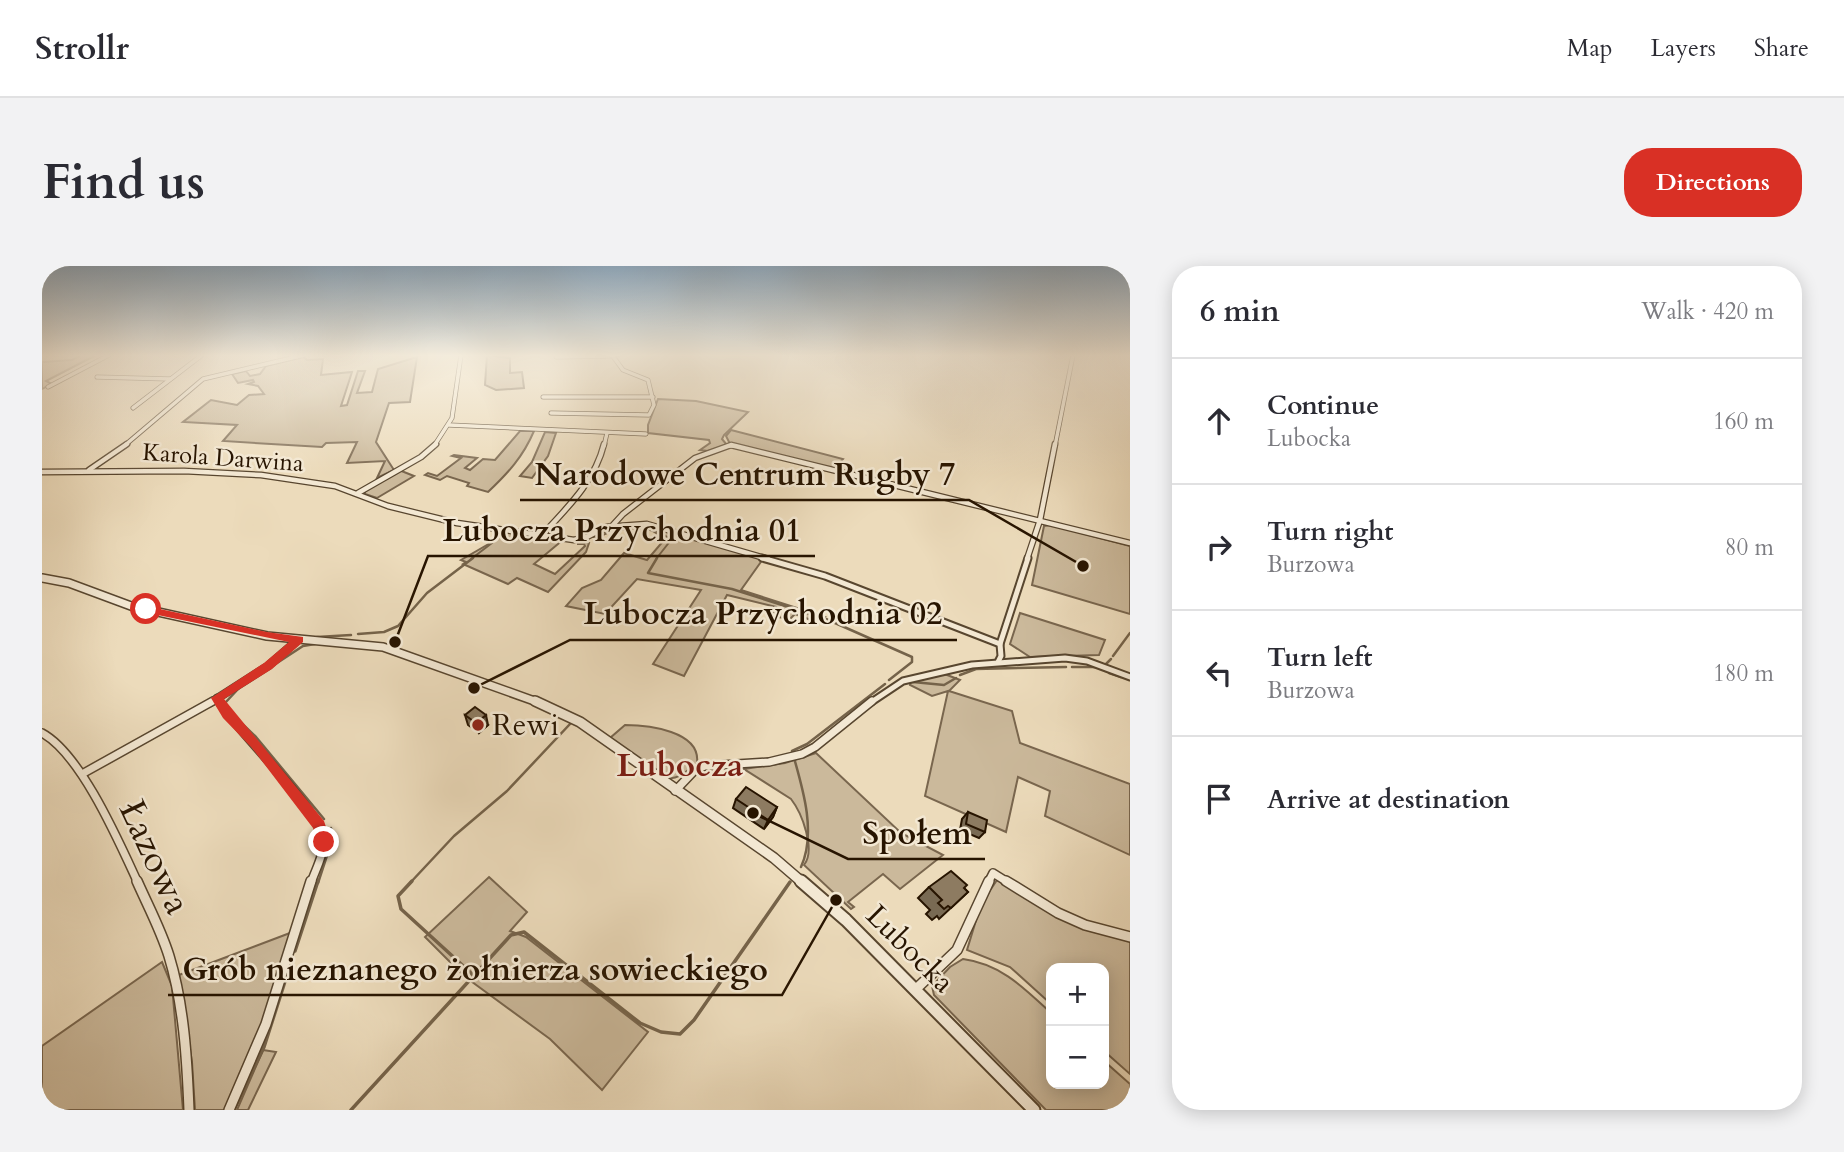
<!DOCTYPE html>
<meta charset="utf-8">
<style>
body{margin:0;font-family:Cardo,serif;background:#f2f2f3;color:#2b2b33}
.controls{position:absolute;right:21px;bottom:21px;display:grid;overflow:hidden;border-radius:14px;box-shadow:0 4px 18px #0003}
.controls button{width:63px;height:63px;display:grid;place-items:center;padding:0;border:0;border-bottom:2px solid #e1e1e2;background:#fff;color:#2b2b33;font:35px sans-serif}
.stop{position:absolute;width:21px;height:21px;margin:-16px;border:5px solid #d93025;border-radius:50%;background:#fff}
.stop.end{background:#d93025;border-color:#fff;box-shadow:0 2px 7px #0008}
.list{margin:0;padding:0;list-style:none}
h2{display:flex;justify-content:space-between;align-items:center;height:91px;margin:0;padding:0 28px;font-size:30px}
h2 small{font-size:23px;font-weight:400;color:#7c7c81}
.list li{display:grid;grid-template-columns:46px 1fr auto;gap:21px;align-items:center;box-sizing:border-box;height:126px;padding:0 28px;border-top:2px solid #e1e1e2}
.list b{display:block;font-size:26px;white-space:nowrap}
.list p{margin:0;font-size:23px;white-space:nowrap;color:#7c7c81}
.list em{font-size:23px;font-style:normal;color:#7c7c81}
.icon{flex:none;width:38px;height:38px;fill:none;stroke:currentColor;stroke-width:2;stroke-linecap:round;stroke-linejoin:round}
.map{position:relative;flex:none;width:1088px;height:844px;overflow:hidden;border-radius:28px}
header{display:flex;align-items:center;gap:42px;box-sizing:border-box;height:98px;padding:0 35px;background:#fff;border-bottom:2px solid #e1e1e2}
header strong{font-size:33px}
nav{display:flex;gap:38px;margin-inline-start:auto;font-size:24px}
.intro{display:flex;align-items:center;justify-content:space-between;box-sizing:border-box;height:168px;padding:0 42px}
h1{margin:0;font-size:49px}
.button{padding:18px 32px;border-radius:28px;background:#d93025;color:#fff;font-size:24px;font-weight:700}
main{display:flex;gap:42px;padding:0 42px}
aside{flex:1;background:#fff;border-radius:28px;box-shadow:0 4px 18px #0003}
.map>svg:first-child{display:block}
.green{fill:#cbb99b;stroke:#79664e;stroke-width:2}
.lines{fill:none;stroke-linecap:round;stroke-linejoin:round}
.stream-far2{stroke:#75634a;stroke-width:2}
.stream-far1{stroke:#75634a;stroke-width:2.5}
.stream{stroke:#75634a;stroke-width:3.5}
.minor-far4-casing{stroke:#58462f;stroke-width:5}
.minor-far3-casing{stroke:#58462f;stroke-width:7}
.minor-far2-casing{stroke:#58462f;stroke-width:9}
.minor-far1-casing{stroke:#58462f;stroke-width:10}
.minor-casing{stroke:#58462f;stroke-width:12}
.tertiary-far2-casing{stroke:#58462f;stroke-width:10}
.tertiary-far1-casing{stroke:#58462f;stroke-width:12}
.tertiary-casing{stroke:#58462f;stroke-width:15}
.minor-far4{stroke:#f3e8d3;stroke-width:3.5}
.minor-far3{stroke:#f3e8d3;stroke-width:4.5}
.minor-far2{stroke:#f3e8d3;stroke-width:5}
.minor-far1{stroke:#f3e8d3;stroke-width:7}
.minor{stroke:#f3e8d3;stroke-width:9}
.tertiary-far2{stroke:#f3e8d3;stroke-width:7}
.tertiary-far1{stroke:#f3e8d3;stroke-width:9}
.tertiary{stroke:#f3e8d3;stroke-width:11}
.wall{fill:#796a53;stroke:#271400;stroke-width:2}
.shaded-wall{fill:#635644;stroke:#271400;stroke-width:2}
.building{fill:#8d7b61;stroke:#271400;stroke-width:2}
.route{fill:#d93025}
.poi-dot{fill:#8f2418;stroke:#f3e8d3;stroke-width:2.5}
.labels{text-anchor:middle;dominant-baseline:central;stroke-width:5;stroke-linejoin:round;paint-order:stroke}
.far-street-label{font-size:24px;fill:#271400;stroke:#f3e8d3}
.poi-label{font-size:30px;fill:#271400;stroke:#f3e8d3;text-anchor:start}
.street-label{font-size:30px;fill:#271400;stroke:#f3e8d3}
.quarter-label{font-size:33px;font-weight:bold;fill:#7a1f14;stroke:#f3e8d3}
.near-street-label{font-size:37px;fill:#271400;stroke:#f3e8d3}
.leader{fill:none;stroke:#271400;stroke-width:2.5}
.callout-dot{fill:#271400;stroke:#f3e8d3;stroke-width:2.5}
.callout-label{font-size:32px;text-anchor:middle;font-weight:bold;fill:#271400;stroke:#f3e8d3;stroke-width:5;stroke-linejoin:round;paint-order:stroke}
</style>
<header>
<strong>Strollr</strong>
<nav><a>Map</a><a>Layers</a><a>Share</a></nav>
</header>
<div class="intro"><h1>Find us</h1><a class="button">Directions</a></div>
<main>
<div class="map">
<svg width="1088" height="844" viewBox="0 0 1088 844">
<rect width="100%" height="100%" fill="#ecdbbb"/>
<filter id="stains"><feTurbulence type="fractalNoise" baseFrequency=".00286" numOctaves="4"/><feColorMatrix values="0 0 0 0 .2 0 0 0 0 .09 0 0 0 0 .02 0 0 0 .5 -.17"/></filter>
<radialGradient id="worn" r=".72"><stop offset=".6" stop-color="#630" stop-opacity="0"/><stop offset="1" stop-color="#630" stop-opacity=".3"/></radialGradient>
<g class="green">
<path d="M39,89H54L4,115L10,118L0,123V96L30,94Z"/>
<path d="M445,89L468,92V107L480,106L482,122L454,124L443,119Z"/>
<path d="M262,91L265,94L281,93L279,109L310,106L299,140L305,139L316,105H323L315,127L330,126L336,103L375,91L368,136L347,137L334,176L352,204L335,212L343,195L305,197L315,176L284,177L280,181L181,175L195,159L141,156L169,134L195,139L207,129L222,128L216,120L206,118L212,116L211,114L196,117L190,108L204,105L208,110L218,108L224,100Z"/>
<path d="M616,133L654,135L706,146L682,169L680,173L685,179L666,185L658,184L668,177L667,174L606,167V159Z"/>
<path d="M689,164L801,193L793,203L688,178L684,170Z"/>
<path d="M478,165H492C481,191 466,207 446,226L425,220L427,217L405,210L398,214L383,209L386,207L395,210L419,192L410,190L412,189L435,192L423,202L428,204L441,193L453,194Z"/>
<path d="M503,166L514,167L506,190L490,212L478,210L490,196Z"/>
<path d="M357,204L372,210L335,232L323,228V224Z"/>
<path d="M582,258L613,262L721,293L699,324L783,351L777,357L753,348L748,353L729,350L734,341L685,329L642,410L611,398L659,324L595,313L563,348L524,340L540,322L559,314L582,287L605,294L623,273C618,270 613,265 608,264C594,260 566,264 556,272L550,270Z"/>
<path d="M1009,259L1088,280V348L990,319L1002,260Z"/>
<path d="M455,266L501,268L522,273L492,298L513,308L543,280L542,278H536V275L547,277L544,286L506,326L475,312L466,318L421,298L424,296L419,294L450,276Z"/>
<path d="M978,347L1063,374L1057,389L988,391L968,378Z"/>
<path d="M900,407L918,414L907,425L970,445L978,477L1088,518V589L1003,550L1008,525L976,511L964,566L883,530L906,425L890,430L868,419L869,415Z"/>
<path d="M583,459C606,459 659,465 655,497C646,504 635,516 623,511L568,472Z"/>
<path d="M774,487L859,567L901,589L858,623L841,608L806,636L812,641L809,643L762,599C774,584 760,547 749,533L702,503L743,497Z"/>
<path d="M447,611L485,646L468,665L484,671L606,766L560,824L508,773L422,710L383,671Z"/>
<path d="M955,614L1032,654L1088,670V808L1062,785V702H1009V738L968,701L925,684L939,638Z"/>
<path d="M248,667L219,761L183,844H153L150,796L137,709Z"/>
<path d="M921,693C959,698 982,722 1009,747V818H1062V795L1088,818V844H1004L892,729L890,720L908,701Z"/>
<path d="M120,696L130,720L141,844H0V780Z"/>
<path d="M221,784L234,786L206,844H195Z"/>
</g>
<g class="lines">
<g class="stream-far2">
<path d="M551,271C576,258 606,255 629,274L614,293"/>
<path d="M530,276L545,275"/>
<path d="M429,293L450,277L456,267"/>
</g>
<g class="stream-far1">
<path d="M615,292L606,307L690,323L784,353L870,391V396L847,414"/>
<path d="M316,368L342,366L356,360L385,327L431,292"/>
<path d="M275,371L309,369"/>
<path d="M1071,390L1088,367"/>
<path d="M1063,399L1069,393"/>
<path d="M1030,401H1055"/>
<path d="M1067,407L1079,411"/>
<path d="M918,409L934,403L1024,401"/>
<path d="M206,416L261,380L273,378"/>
<path d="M871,416L902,419L914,412"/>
<path d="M185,440L183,437L197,422"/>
<path d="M193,451L214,471L282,553"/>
<path d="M759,601C775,566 760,520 750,485L765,478L843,418"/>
<path d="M276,617L291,571L289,562"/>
<path d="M368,617L412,570L465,525L528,458"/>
</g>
<g class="stream">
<path d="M370,615L356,630L359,643L430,708"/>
<path d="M253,685L276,615"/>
<path d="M192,844L222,781L246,706"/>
<path d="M309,844L469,669L482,666L598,757L619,766L638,768L652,754L748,616"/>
</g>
<g class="minor-far4-casing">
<g id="minor-far4">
<path d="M514,91L570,90"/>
<path d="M55,111L128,113"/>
<path d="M6,121L67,89"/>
<path d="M501,131H611"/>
<path d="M91,142L160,89"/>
<path d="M509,147L607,149L612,139L606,114L581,104L570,89"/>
<path d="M407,159L604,168"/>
<path d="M82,180L161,113L262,89"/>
<path d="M392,180L410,152L419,89"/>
<path d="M562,180L565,167"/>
<path d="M686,180H694"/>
<path d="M1013,180L1031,89"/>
</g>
</g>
<g class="minor-far3-casing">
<g id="minor-far3">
<path d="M47,204L85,178"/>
<path d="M0,206L142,205L219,209L293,220L346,240L415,257L532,274L545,271L564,261L605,258L726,293"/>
<path d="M316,227L379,191L394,178"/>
<path d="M570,260L581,248L653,192L689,179L1088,277"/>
<path d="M501,268C526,241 553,215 562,178"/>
<path d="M985,293L998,254L1013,178"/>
</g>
</g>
<g class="minor-far2-casing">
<g id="minor-far2">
<path d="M720,292L783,310L958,378"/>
<path d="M956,396L959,390L958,378L986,292"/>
<path d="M175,432L178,437"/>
<path d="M168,437L226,400L257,373"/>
<path d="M828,437L861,415L930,399L1023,392L1045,395L1088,411"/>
</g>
</g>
<g class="minor-far1-casing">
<g id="minor-far1">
<path d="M177,435C194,464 282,548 282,576C282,588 273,605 269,617"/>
<path d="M0,467C39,488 77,576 96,617"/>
<path d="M40,508L171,435"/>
<path d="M633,525L653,504L663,500L727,496L760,488L773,481L830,435"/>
<path d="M946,617L951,607L967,617"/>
</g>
</g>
<g class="minor-casing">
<g id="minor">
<path d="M95,615C106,640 119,664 127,690C142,739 145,793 147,844"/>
<path d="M964,615L1016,647L1043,659L1088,671"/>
<path d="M874,723L915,684L947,615"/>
<path d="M187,844L224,758L269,615"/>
</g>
</g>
<g class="tertiary-far2-casing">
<path id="tertiary-far2" d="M0,312L27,317L89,340L225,370L341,381L498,437"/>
</g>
<g class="tertiary-far1-casing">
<path id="tertiary-far1" d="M493,435L538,456L732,592L761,617"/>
</g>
<g class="tertiary-casing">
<path id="tertiary" d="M759,615L804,654L992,844"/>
</g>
<use href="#minor-far4" class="minor-far4"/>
<use href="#minor-far3" class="minor-far3"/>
<use href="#minor-far2" class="minor-far2"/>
<use href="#minor-far1" class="minor-far1"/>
<use href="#minor" class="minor"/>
<use href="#tertiary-far2" class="tertiary-far2"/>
<use href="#tertiary-far1" class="tertiary-far1"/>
<use href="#tertiary" class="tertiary"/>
</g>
<g class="wall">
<path d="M423,449L446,459L437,467L426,459Z"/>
<path d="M694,533L735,541L731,551L722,563L691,542Z"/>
<path d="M926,546L943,566L937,572L918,564L920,553Z"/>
<path d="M887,621L922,622L926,626L897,653L895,650L890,654L884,648L888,644L876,632Z"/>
</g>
<g class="shaded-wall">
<path d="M444,449L446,459L437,467L434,457Z"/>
<path d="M735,541L731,551L722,563L726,554Z"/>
</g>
<g class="building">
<path d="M433,441L444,449L434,457L423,449Z"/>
<path d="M704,521L735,541L726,554L694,533Z"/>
<path d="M926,546L945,554L943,566L924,558Z"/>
<path d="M909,605L925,619L922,622L926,626L909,642L906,640L902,643L896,637L900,634L887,621Z"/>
</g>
<linearGradient id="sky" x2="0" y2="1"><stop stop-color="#8fa8bc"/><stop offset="0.43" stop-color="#f6efe0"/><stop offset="1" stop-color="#f6efe0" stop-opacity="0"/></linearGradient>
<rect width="1088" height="208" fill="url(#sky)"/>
<path class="route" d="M104,340L225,366L261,371V376L230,403L182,433L282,555L289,576L287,580H277L271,562L210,482L181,452L169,432L222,397L247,376L101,346V341Z"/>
<circle class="poi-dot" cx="436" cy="459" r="7"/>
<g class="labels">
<g class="far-street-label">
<text transform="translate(181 192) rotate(4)">Karola Darwina</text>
</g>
<g class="poi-label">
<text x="450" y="459">Rewi</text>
</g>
<g class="street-label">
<text transform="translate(868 683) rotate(45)">Lubocka</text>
</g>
<g class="quarter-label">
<text x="638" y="499">Lubocza</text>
</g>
<g class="near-street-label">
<text transform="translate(113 591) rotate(65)">Łazowa</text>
</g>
</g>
<path class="leader" d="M1041 300L927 234H478M353 376L386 290H773M432 422L528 374H915M711 547L806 593H943M794 634L740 729H126"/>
<g class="callout-dot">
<circle cx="1041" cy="300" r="7"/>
<circle cx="353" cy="376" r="7"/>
<circle cx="432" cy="422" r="7"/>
<circle cx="711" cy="547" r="7"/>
<circle cx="794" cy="634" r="7"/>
</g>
<g class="callout-label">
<text x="703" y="219">Narodowe Centrum Rugby 7</text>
<text x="580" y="275">Lubocza Przychodnia 01</text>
<text x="721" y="358">Lubocza Przychodnia 02</text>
<text x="875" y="578">Społem</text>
<text x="433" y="714">Grób nieznanego żołnierza sowieckiego</text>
</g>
<rect width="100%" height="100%" filter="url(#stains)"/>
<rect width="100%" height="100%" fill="url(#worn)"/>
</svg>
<div class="controls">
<button>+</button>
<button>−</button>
</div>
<div class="stop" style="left:104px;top:343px"></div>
<div class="stop end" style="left:282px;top:576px"></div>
</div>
<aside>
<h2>6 min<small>Walk · 420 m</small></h2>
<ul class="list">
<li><svg class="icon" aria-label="ahead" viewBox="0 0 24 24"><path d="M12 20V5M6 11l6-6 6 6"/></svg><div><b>Continue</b><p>Lubocka</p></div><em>160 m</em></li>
<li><svg class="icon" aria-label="right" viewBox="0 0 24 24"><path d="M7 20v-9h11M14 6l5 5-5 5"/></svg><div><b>Turn right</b><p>Burzowa</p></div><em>80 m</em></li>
<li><svg class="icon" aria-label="left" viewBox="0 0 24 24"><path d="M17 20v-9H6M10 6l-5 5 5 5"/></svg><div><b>Turn left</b><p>Burzowa</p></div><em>180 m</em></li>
<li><svg class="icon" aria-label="arrive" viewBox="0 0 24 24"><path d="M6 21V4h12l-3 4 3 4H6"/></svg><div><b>Arrive at destination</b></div></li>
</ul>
</aside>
</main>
